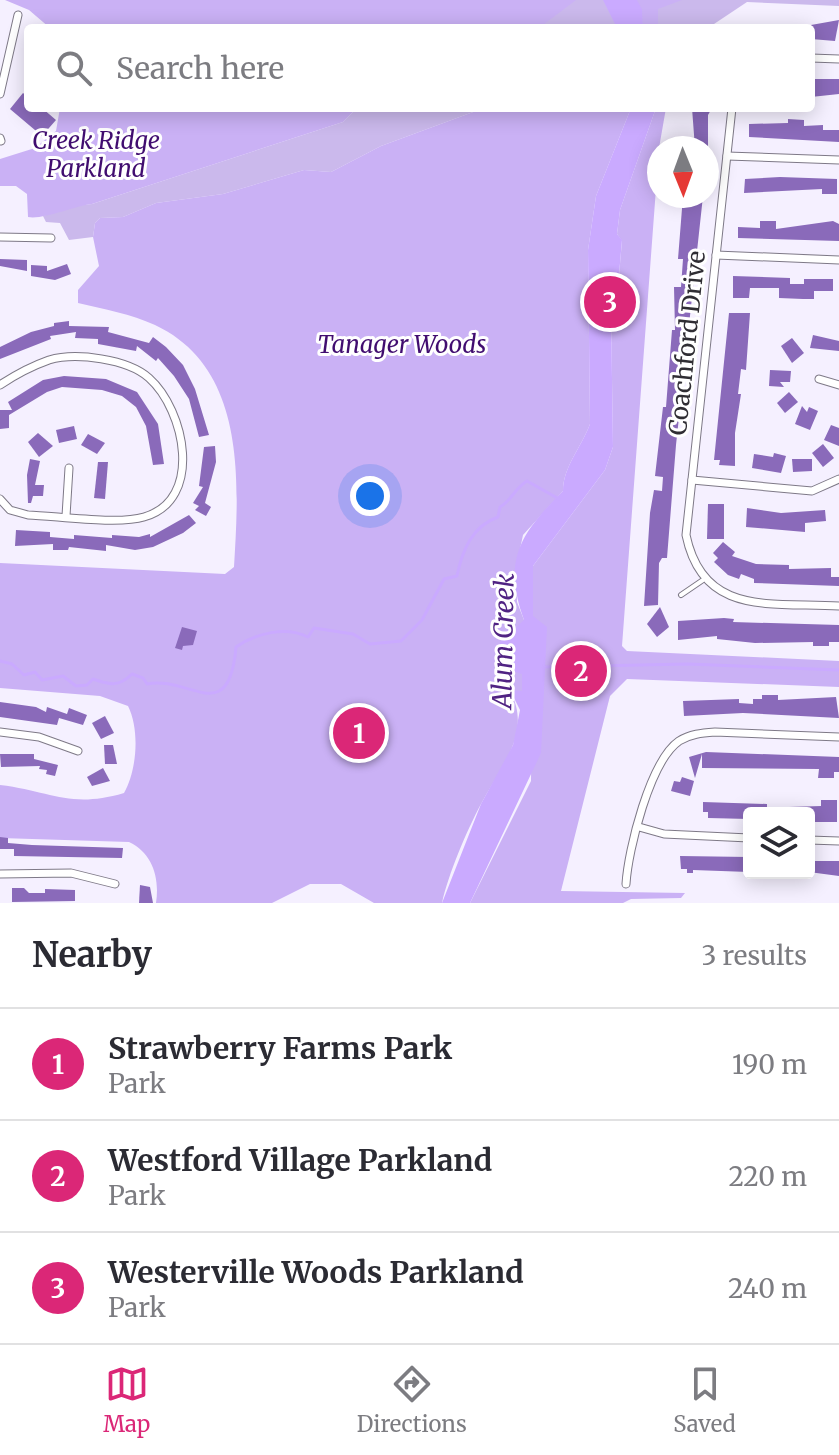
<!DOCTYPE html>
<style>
body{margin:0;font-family:Merriweather,serif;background:#f7f7f7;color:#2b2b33}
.controls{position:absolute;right:24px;bottom:24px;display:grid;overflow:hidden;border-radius:8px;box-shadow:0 4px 20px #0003}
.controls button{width:72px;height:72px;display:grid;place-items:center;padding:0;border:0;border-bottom:2px solid #e1e1e2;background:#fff;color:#2b2b33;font:40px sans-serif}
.compass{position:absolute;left:647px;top:136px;width:72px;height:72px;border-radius:50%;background:#fff;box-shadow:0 4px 20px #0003;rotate:179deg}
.you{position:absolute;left:370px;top:496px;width:28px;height:28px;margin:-20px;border:6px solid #fff;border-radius:50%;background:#1a73e8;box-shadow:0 0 0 12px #1a73e833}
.badge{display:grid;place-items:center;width:52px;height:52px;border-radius:50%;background:#db2777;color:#fff;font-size:26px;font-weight:700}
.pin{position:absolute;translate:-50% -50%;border:4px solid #fff;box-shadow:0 2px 8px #0006}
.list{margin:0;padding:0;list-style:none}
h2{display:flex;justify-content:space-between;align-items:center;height:104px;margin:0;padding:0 32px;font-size:34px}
h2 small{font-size:26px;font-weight:400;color:#7c7c81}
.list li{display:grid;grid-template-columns:52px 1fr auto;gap:24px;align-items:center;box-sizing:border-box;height:112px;padding:0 32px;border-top:2px solid #e1e1e2}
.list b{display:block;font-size:30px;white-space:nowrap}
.list p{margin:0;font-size:26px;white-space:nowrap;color:#7c7c81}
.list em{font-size:26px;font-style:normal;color:#7c7c81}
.icon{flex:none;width:44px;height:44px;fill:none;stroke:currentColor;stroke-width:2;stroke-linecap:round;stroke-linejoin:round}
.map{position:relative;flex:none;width:839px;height:903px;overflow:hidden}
.search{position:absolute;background:#fff;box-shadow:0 4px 20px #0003;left:24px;right:24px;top:24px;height:88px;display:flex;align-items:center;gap:20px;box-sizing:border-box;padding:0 28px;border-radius:8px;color:#7c7c81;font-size:30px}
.sheet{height:440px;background:#fff}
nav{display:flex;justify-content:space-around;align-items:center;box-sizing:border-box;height:112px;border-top:2px solid #e1e1e2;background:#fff;font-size:22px;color:#7c7c81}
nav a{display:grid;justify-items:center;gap:4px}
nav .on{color:#db2777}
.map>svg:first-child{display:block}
.green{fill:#cbb9ec}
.forest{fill:#cab1f5}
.water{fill:#caaaff}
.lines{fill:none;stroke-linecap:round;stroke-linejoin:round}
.stream{stroke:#caaaff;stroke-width:3}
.building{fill:#8a6aba}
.lane-casing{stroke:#7e7987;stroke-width:6}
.street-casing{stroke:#7e7987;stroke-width:9}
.lane{stroke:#fff;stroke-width:4}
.street{stroke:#fff;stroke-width:7}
.labels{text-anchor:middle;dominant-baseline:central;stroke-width:6;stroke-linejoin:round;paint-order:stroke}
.park-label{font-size:24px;font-style:italic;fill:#410d70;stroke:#fff}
.street-label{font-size:24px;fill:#2f2d33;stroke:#fff}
.water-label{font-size:26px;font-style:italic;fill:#502383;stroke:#fff}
</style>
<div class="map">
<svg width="839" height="903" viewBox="0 0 839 903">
<rect width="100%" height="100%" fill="#f5f0ff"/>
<g class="green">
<path d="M553,0H839V6L747,2L708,28H534Z"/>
<path d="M357,108H484L381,146L331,172L304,170L223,194L156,203L123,217L100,218L95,223L93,237L69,240L60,223L46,222L43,216L67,207L92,204L343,122Z"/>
</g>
<g class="forest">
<path d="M5,0H576L539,28H50L29,10Z"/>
<path d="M637,0H682L658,9V28H643L642,9Z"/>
<path d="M60,108H357L343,122L92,204C74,206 43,220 28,217L27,194L16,186H0V159L35,148L56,131Z"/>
<path d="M484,108H631L596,196L588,250L590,424C581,448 563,467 563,491L523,535L516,568L517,602L524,620L522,692L510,691C533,733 500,767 481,804C467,830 448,875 442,903H374L341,884H310L272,903H156C160,877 152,853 129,842L0,838V785C51,791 70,809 124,793C137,770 140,730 128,706L100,696L0,688V563L225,574L234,567C239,483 247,368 155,325C131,314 104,309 78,303V290L99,266L93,237L95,223L100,218L123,217L156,203L223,194L304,170L331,172L381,146Z"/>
<path d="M656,108H666L659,148L622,646L627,651L839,661V687L627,679L610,696L561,891L685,893L681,898L631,899L623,903H470L531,781L533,566L605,470L613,447L611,310L617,298L622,241L617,234L620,210Z"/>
</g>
<g class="water">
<path d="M603,0H637L642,9L643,28H617Z"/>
<path d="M631,108H656L620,210L617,234L622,240L617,298L611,310L613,447L605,470L533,566V616L547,627L541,753L470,903H442L481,804L513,745L520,710L510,690L522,691V674L500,667V642L524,620C502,559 521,533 563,491C563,467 581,448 590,424L588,250L596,196Z"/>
</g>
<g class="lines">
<g class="stream">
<path d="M0,661L12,664L24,675L35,672L42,680L63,676L76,686L87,685L93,679C110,685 119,687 132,674L143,678L147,684C189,675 229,729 236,647C256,633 286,626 308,637L314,628L353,634L370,644L401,641L422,620L444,579L457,576C462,551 472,526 498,517L500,507C512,500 515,488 527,481L559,499"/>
<path d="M543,667L688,664L839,670"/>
</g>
</g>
<g class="building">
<path d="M839,20L835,41L811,39V25Z"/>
<path d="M811,79H839V94L811,97Z"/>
<path d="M23,93L28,97V108H42L56,120L42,136L10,109Z"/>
<path d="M692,108H712L708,115V148H695Z"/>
<path d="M788,119L804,120V126L823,125V130H839V142L749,137V124L788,123Z"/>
<path d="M780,177L837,179V194H822V189L744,193L745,179Z"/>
<path d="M683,196H703L676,445L667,558H662L659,563L658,605L644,606L650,513L654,490L662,491L663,477L655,476L663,407H666L672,330H675L674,287H681L683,259H678Z"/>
<path d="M760,221H776V229L833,221L839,224V241L738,238V227L760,228Z"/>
<path d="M0,259L27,260V271L0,266Z"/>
<path d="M67,264L71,274L55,280L31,276V265L47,266V271Z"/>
<path d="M733,276L790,278V284H804V279H833V291H814V299H803L779,298V288H750L749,298H733Z"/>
<path d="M729,313H750L746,370L741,369L738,394H741L735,433V466L719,465L720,460H714Z"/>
<path d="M69,321V326L109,327L108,332L149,343L153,337L166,347L183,365L195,389L209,435L199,437L189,399L174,376L158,358L156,361L137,346L136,351L98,344V339L75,338L76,332L50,336L51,339L0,359V347L31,332L54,326V323Z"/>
<path d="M813,335L839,341V351L810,348Z"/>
<path d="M792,338L804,353L792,363L781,346Z"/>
<path d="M770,370L791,371L790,382H780L784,387L769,386Z"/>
<path d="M64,376L106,379L137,392L158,424L164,464L153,465L146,426L136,407L122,396L102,390L62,387L47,392L9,415V428L0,429V410H12L8,402L43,380Z"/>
<path d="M789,392L798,402L785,413L777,403Z"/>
<path d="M802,406L807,412L809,407L818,411L810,430L795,424Z"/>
<path d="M831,425L839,428V446L824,440Z"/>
<path d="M74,426L77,439L59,443L56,430Z"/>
<path d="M38,433L53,446L39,457L28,442Z"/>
<path d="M88,434L105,443L97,454L81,445Z"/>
<path d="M823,444L834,458L823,467L812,453Z"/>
<path d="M215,446L216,462L205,503L211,507L206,516L195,510L199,506L193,503L203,487L199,486L204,447Z"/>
<path d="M774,453L786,456L781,473L752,468L754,454L773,457Z"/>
<path d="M30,459L40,461L35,485H44L43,496H33L31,503H28L27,475Z"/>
<path d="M792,459H812V471L793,472Z"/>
<path d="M98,462H108L105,499L94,498Z"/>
<path d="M708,504H724V539H707Z"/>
<path d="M747,508L781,513L825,510L826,521L805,523V532L746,527Z"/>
<path d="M189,515L196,523L183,533L153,547L135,550L106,545V551L69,547L68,550H53V544L15,546L16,530L50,532V537L74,539V535L112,538V535L139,537L150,534V537Z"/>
<path d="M723,542L735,552L732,556L756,564L789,565V569L831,568V577H839V586L754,583V579L741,574L739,579L728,575L714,562L718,558L713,553Z"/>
<path d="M660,607L669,627L657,637L647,624Z"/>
<path d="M724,618L734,619L733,622L839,625V642H829V646H813V642L755,643L717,639V636L678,640V621Z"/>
<path d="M182,627L197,631L193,645L183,646L182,650L175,648Z"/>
<path d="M762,695H778V700L836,697L839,718L743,713L684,716L683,701L739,699V703L753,704V699H762Z"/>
<path d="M0,702L36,707L46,712L47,707L67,714L69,708L87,715L83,725L59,718L57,725L50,724L0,717Z"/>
<path d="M105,716L114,733L101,739L92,723Z"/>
<path d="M104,745H113L117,764H105Z"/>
<path d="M706,752L839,757V772H834V778H818L819,769L702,768V754L695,778L689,757Z"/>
<path d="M0,754H34V759L58,765L55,776L46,774L47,770L39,769L40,766L1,767Z"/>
<path d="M103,768L110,781L92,786L87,777Z"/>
<path d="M682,777L694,781L690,796L671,791L674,781L680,782Z"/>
<path d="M821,800H837V822H812L809,813H790L789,807L821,806Z"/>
<path d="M703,802L767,804V813H749V819L708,818V812H703Z"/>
<path d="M0,837L8,838V843L32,845L123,848L122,858L14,856V849H0Z"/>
<path d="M680,856L749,857V872L693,870V873H687V869H681Z"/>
<path d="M809,861H839V876L809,872Z"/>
<path d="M140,885L150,887L153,903H139Z"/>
<path d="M12,888H24L29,893H45V889L75,890V901L12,902Z"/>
</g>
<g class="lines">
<g class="lane-casing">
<path id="lane" d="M681,595L703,580"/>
</g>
<g class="street-casing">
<g id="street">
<path d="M811,58L839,59"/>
<path d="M0,94L18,15"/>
<path d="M732,108L686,535C703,617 771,602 839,606"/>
<path d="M0,138L1,141"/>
<path d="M727,156L839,160"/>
<path d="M0,237L51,238"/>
<path d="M716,255L839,260"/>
<path d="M819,379L839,385"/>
<path d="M0,385C15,375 32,366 49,360C76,352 128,359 149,378C185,410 204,500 144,517C118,525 57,516 28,515L10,510L0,499"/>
<path d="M692,480L812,491L839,479"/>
<path d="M66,516L69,468"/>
<path d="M0,732L39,737L78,751"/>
<path d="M639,827L664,834L749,838"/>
<path d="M809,840L839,841"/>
<path d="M0,874L71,873L115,884"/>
<path d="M626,884C628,850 650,761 679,741C690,734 702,733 715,732L839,737"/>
</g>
</g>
<use href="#lane" class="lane"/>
<use href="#street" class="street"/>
</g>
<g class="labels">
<g class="park-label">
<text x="96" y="140">Creek Ridge<tspan x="96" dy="28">Parkland</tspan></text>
<text x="402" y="344">Tanager Woods</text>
</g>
<g class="street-label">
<text transform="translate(687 343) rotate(-84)">Coachford Drive</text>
</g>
<g class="water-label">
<text transform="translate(503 641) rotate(-89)">Alum Creek</text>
</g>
</g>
</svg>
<div class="controls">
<button><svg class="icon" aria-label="layers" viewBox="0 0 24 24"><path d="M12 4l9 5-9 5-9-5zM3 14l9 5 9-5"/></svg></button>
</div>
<svg class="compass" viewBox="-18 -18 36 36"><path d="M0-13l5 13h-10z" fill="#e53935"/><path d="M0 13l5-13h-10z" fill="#7c7c81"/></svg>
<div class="you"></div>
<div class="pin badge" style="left:359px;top:733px">1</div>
<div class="pin badge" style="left:581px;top:671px">2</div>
<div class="pin badge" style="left:610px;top:302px">3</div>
<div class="search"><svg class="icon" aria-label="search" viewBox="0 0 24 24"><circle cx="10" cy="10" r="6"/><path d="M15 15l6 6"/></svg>Search here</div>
</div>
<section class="sheet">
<h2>Nearby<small>3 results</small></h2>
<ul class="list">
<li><span class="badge">1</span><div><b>Strawberry Farms Park</b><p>Park</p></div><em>190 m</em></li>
<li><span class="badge">2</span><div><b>Westford Village Parkland</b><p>Park</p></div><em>220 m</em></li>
<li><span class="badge">3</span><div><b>Westerville Woods Parkland</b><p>Park</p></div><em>240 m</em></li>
</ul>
</section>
<nav>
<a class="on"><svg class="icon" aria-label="map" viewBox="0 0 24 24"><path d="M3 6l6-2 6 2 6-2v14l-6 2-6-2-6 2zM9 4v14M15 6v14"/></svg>Map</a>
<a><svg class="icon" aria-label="directions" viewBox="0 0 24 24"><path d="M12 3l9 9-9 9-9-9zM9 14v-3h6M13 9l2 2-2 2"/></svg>Directions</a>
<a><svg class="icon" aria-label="saved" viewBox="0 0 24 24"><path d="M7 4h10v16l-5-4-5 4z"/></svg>Saved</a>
</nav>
